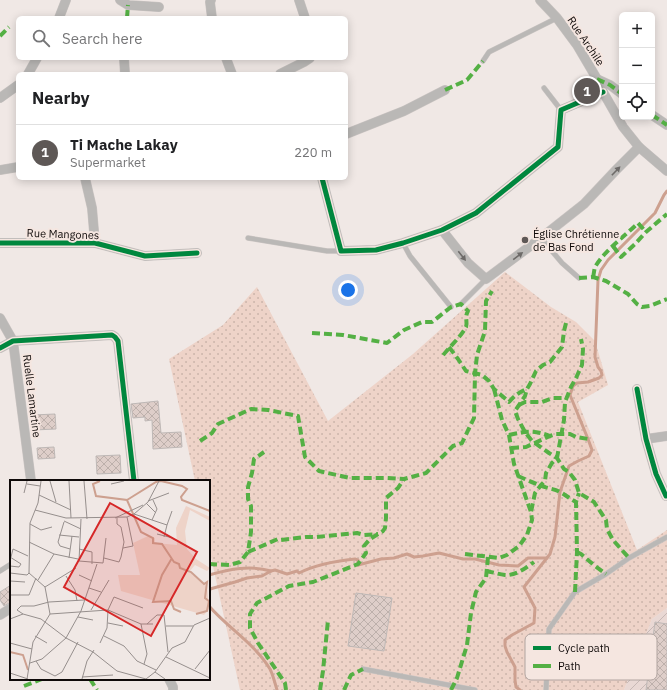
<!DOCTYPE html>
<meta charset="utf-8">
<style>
body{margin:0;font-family:"IBM Plex Sans",sans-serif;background:#f6f6f6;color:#202124}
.controls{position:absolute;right:12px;top:12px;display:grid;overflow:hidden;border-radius:6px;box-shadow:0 2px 10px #0003}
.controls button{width:36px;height:36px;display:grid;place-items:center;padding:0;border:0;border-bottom:1px solid #e0e0e0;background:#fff;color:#202124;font:20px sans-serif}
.you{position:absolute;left:348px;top:290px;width:14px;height:14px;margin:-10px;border:3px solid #fff;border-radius:50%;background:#1a73e8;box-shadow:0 0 0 6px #1a73e833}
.badge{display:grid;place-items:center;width:26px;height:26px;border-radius:50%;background:#5e5856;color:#fff;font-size:13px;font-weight:700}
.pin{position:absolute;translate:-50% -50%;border:2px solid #fff;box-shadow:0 1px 4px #0006}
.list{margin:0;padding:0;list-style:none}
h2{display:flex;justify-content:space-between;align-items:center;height:52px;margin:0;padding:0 16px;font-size:17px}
h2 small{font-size:13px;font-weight:400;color:#757577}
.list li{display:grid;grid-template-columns:26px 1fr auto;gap:12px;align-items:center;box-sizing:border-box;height:56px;padding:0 16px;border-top:1px solid #e0e0e0}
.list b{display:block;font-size:15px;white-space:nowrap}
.list p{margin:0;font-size:13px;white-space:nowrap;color:#757577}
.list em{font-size:13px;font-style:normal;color:#757577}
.icon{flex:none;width:22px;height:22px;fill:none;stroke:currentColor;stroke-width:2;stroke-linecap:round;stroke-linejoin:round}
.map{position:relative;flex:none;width:667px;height:690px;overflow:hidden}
.search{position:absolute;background:#fff;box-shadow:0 2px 10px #0003;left:16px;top:16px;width:332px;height:44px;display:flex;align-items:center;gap:10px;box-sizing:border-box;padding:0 14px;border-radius:6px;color:#757577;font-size:15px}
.panel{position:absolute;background:#fff;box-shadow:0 2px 10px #0003;left:16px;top:72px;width:332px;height:108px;border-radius:6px}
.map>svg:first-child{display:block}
.industrial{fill:url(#industrial-furrows)}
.park{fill:url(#park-dots)}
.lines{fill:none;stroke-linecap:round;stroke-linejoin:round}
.stream{stroke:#cda08f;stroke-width:3}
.building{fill:url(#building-cross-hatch);stroke:#beb8b6}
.lane-casing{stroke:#cbc5c3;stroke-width:5.5}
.street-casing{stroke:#cbc5c3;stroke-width:10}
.lane{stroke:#bab8b6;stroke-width:4.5}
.street{stroke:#bab8b6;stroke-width:9}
.quiet{stroke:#54b044;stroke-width:4;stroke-dasharray:8 4;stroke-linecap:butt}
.cycleway-casing{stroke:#f5e6e0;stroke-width:8}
.cycleway{stroke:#00873e;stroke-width:5}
.oneway{fill:#6d6a68}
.poi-dot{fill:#5e5856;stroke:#f5e6e0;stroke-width:1.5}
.labels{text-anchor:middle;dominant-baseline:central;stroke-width:4;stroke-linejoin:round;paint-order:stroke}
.street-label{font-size:11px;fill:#0f0a09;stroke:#f5e6e0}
.poi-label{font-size:11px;fill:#0f0a09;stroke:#f5e6e0;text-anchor:start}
.inset-river{fill:none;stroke:#cda08f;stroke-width:2}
.inset-road{fill:none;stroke:#968f8d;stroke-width:1}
.view{fill:#d62828;fill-opacity:0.15;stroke:#d62828;stroke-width:2}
.inset-edge{fill:none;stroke:#0f0a09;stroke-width:2}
.key{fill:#f5e6e0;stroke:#b0a4a0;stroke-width:1}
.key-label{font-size:11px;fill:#0f0a09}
</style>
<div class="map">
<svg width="667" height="690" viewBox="0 0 667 690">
<defs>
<pattern id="industrial-furrows" width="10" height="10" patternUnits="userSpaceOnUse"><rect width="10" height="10" fill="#e9d8d4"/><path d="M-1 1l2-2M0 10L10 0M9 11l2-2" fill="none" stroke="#c7b8b5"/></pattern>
<pattern id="park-dots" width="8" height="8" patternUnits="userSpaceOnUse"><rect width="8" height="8" fill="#eed3c8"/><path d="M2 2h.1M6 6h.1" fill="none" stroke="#cbb4aa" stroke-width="1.8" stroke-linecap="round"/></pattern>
<pattern id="building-cross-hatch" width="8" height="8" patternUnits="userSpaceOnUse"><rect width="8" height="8" fill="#decec9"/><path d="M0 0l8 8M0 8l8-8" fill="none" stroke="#bdb0ab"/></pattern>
</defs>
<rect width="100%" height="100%" fill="#f0e8e5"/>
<path class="industrial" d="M667,608V690H624L652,619Z"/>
<path class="park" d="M505,272L551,307L576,322L595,341L608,385L578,402L637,550L667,530V608L652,619L624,690H240L209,548V481H195L169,359L223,325L257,287L328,421L413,354Z"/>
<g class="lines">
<g class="stream">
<path d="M209,575C230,569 250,565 271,571"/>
<path d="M209,594L210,589L235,582L247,578L262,576L271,571L275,570L287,574L297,571L299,573C317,564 335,561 355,559L358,560V565L381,559L394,558L407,554L414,557L423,556L439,553L463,559H475L499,565L518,566L528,558H547"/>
<path d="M209,606C228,628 255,644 270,669C273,675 275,683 277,690"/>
<path d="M520,690L516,687L515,680V667L507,652L505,646V640L512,635L534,623L535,608L524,587L550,554L555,537L560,492L569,466L578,461L589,456L592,450L588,439L570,395L573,386L577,383L588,382L599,378L602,375L601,371L598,367L595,357L598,280L601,270L608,260L655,213L664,195L667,191"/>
</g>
</g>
<g class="building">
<path d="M158,401L161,433L181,432L182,447L153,449L152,420L145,421V417L133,418L131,404Z"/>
<path d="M55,414L56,429L34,430L33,415Z"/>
<path d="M54,447L55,458L38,459L37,448Z"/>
<path d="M120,455L121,473L97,474L96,456Z"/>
<path d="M11,585V602L4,606L0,600V592Z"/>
<path d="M356,593L392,598L384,651L348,646Z"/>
<path d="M655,622L667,624V690H646Z"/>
</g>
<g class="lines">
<g class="lane-casing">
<g id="lane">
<path d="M483,61L489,52L557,18"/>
<path d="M544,88L561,110"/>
<path d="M248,238L327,251H341"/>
<path d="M541,238L562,263L579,278"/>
<path d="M403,243L410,256L451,307"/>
<path d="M461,304L486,279"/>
<path d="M0,571L11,564"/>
<path d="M363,669L475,690"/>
<path d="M546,690L549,629L575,592L606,574L629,558L667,537"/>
</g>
</g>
<g class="street-casing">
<g id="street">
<path d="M120,0L128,5L159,7"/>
<path d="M211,0L210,2L212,18"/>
<path d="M299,0L305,18"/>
<path d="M540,0L557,18L577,45L597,79L603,92L623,127L639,147L667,171"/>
<path d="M59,18L66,0"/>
<path d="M124,58L125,74"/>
<path d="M226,58L232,74"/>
<path d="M28,74L37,58"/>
<path d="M280,74L304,62L310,58"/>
<path d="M597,79L610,85L622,94"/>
<path d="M0,98L18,85"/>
<path d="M652,115L667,125"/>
<path d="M346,134L404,111L445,90"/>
<path d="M0,170L18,167"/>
<path d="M85,178L92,208L95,243"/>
<path d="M322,178L341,251L376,250L403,243L442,230L476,213L558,147L561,110L603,92"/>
<path d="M442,230L468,263L486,279L541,238L584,204L616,170L639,147"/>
<path d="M0,243H95L145,256L197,253"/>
<path d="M0,318L13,341L31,481"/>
<path d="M0,348L13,341L112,335L115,337L118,341L134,481"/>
<path d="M637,389L646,439L656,474L666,496"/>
<path d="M646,439L667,436"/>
<path d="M0,615L11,608"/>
<path d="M169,679L173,687V690"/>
</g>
</g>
<use href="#lane" class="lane"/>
<use href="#street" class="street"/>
<g class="quiet">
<path d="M127,18L128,5"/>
<path d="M0,36L9,27"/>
<path d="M597,79L610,85L622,94"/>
<path d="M445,90L467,80L483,61"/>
<path d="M652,115L667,125"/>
<path d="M613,246L621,257L635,244L646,232L667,214"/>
<path d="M593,277C594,274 594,270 595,267C605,250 624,237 638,223L646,232"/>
<path d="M579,278L593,277L606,281L628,294L637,304L642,307L650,306L667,299"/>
<path d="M566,323L564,331L562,347L550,362L543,365L536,371L530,384L527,389L525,396L515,411L518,419L525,432L532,441L549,453L557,458L564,469L569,472L575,480L579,493L594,502L606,520L607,529L613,540L629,558"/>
<path d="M312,333L343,335L387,343L404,330L422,322H432L451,307L461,304L468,311C464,318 468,321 466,327C460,338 448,348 441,358"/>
<path d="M449,347L458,359L466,371L482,375L489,381L494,389L509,402C514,396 519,392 527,389"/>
<path d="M494,389L502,420L509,435L514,464L531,512"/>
<path d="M519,405L525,402H542L553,398H566"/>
<path d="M509,435C526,431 534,430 550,436"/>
<path d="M200,441L212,433L218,424L251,409L268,410L298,416L305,457L319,471L350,478H386L404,479L426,473L453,446L462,443L474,418L475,374L477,355L485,331L486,301L492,291"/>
<path d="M511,448L526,447L550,436L556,434H570L576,437L588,439"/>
<path d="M518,476C527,480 536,484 545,487C550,489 555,489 560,492C566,495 570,499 576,502"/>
<path d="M248,552L278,539L281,540L306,537H316L357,533L364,535L378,534"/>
<path d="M577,552L581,554L595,566L606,574"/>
<path d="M465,554L499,558L507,555L519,546L527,535L532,520L531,512L535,493L541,485L545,481L546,473L552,463L557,458L564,420L565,402L571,387L576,378L582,365L583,349L581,339"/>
<path d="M209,564L230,565L240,562L248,552L251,532V506L248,499V487L252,473L254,459L264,452"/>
<path d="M486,571C492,572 498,574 505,575C515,576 526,568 534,562"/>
<path d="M575,592L577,552L576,502L579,493"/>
<path d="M90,679L97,690"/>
<path d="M24,686L42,679"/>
<path d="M286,690L285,683L258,643L250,628V614L257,603L289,586L313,582L358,564L366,553L364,546L370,539L383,531L385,528L386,518V498L398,488L404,479"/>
<path d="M320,690L323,671L328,620"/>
<path d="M344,690L351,675L363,669"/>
<path d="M451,690L457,678L467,645L471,613L476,592L486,578L488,557"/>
</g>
<g class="cycleway-casing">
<g id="cycleway">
<path d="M322,178L341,251L376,250L403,243L442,230L476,213L558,147L561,110L603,92"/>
<path d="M0,243H95L145,256L197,253"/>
<path d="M0,348L13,341L112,335L115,337L118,341L134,481"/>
<path d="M637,389L646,439L656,474L666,496"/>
</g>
</g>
<use href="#cycleway" class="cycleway"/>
</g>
<defs><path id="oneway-solid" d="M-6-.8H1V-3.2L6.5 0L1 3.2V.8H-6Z"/></defs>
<g class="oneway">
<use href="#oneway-solid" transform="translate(616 171) rotate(-46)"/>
<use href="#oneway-solid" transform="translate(462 256) rotate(52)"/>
<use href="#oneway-solid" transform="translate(518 256) rotate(-37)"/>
</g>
<circle class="poi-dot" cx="525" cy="240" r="4"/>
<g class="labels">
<g class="street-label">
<text transform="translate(586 41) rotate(56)">Rue Archile</text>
<text transform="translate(63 234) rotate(2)">Rue Mangones</text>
<text transform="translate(32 396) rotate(83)">Ruelle Lamartine</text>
</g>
<g class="poi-label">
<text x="533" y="234">Église Chrétienne<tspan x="533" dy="13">de Bas Fond</tspan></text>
</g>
</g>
<g transform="translate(10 480)">
<rect width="200" height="200" fill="#f0e8e5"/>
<path d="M176,26L200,37V41L180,30L175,51L177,69L186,79L200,88L197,91L185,85L179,92L197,105L199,129L194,135L111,111L108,95H130L123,63L138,56L145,58V63L167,65L166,48Z" fill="#eed3c8"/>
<path class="inset-river" d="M90,1L83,4L86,16L117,20L131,52L143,58V63L152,64L164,82L169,84L170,88L181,92L194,104L197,102L195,118L200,122M117,20L146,2L151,1L172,6L177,9L171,17L172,20L200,31M162,78L152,95L143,122L161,121L164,129L171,132M186,134L197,131L199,121M0,172L13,175L18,190"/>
<path class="inset-road" d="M40,1L46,22M59,1L61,38M74,1L77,39M17,4L30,6M101,4L114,1M14,13L17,1M29,15L61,30M138,21L159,13M136,23L146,33M25,30L56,38L117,37L124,34L138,22L149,1M124,34L157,45L154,57M105,38L133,25M71,39L69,81L93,83L96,58M142,40L147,29L143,20M54,41L71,49M54,42L48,62L50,66L60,69M20,44L31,50L42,47M157,45L162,31M147,54L163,58M49,55L69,57M19,62L44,74L68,79M113,68L123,66L117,37M69,69L82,72V84M0,77L11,84L9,87L0,86M1,77L3,69L18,76M59,78L62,56M94,78L109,82L111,77L114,62L111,47L107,44V38M0,93L17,95L19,93L20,43L28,23L31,1M69,95L82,101M56,96L65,110L67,121M28,100L44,74M0,101L15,102M35,107L66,88M79,108L91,112M0,115H19L26,98M81,130L99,100M13,134L7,130L11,126H24L39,122L74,120M40,134L98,130L131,144H143M68,137L83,140M0,139L13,134L31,139L56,158L83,172L107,191L136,199M98,143L113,146M131,144L137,174L134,184M137,144L147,135H154L158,172M156,146H183M25,156L37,163M94,156L114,166L127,181L146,190M0,163L22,169M90,163L97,148L98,130L104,117L133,128M156,177L200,198M26,181L31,189L45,196L52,192L68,162M20,183L32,179L56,158L71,131L87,84M185,189L200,170M145,192L155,199M0,193L18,199M72,197L103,195M17,199L23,162L40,134L35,107L19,93M72,199L77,181L84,170M136,199L145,192L162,168L175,162L184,145L200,138"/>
<path class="view" d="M100,23L187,72L141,156L54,107Z"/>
<rect width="200" height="200" class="inset-edge"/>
</g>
<rect x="525" y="634" width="132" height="46" rx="6" class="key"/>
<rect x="533" y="646" width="18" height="4" fill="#00873e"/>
<rect x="533" y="664" width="18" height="4" fill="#54b044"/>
<g class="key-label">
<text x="558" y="652">Cycle path</text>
<text x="558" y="670">Path</text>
</g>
</svg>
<div class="controls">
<button>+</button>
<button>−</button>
<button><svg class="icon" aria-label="locate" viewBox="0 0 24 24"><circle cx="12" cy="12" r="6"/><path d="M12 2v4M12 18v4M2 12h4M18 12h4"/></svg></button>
</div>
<div class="you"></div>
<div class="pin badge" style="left:587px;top:91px">1</div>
<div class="search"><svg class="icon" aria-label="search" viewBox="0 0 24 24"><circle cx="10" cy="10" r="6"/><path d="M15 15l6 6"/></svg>Search here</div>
<section class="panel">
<h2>Nearby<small></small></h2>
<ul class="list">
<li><span class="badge">1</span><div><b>Ti Mache Lakay</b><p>Supermarket</p></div><em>220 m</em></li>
</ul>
</section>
</div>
